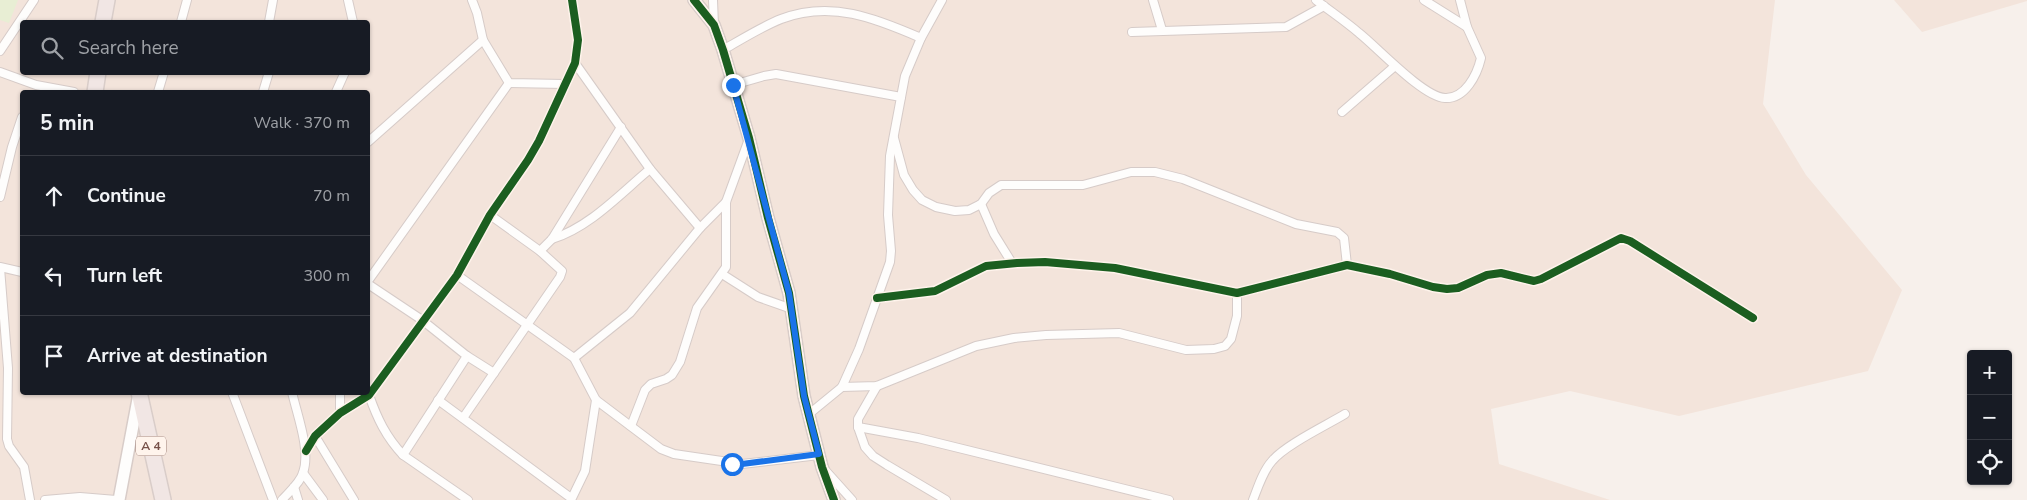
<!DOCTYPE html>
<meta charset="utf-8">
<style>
body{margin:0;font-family:"Nunito Sans",sans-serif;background:#20242c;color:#f1f3f6}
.controls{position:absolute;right:15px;bottom:15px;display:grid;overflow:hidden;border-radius:5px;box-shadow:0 1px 4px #0004}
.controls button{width:45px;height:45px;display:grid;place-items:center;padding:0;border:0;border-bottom:1px solid #363941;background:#171b24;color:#f1f3f6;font:25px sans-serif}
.stop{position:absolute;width:15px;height:15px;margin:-11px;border:4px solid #1a73e8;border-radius:50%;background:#fff}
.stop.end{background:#1a73e8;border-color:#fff;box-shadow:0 1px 5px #0008}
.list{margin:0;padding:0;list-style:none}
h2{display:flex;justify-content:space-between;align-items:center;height:65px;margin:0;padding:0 20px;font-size:21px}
h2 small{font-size:16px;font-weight:400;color:#9ea1a6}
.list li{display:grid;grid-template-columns:32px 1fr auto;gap:15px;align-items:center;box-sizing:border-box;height:80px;padding:0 20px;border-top:1px solid #363941}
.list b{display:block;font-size:19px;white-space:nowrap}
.list em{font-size:16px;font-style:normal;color:#9ea1a6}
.icon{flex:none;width:28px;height:28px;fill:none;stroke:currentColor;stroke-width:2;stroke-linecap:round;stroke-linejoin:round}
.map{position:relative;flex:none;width:2027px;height:500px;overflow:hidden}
.search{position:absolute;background:#171b24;box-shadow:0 1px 4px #0004;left:20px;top:20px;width:350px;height:55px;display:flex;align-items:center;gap:12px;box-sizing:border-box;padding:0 18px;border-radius:5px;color:#9ea1a6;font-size:19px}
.panel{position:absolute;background:#171b24;box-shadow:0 1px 4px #0004;left:20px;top:90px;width:350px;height:305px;border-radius:5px}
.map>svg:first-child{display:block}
.residential{fill:#f3e4db;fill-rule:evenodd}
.green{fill:#e8eed4}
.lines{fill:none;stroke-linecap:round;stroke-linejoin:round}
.street-casing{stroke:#d6cbc8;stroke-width:10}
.secondary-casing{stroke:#d8ccc8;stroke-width:14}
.highway-casing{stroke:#d9cdc9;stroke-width:18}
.street{stroke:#fefdfc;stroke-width:8}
.secondary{stroke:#fefdfc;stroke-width:11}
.highway{stroke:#f1e6e4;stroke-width:15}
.cycleway-casing{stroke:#fff4ec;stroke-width:11}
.cycleway{stroke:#1b5e20;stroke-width:8}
.route{stroke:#1a73e8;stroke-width:6}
.labels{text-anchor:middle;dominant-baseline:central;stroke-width:4.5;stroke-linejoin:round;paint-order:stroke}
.shield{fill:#fff4ec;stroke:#a0827a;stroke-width:1}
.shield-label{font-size:12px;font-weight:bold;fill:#775149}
</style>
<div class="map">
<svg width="2027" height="500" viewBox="0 0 2027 500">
<rect width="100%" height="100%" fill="#f7f0eb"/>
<g class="residential">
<path d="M0,0H1775L1763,104L1806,175L1902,290L1868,371L1679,416L1570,391L1491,409L1499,464L1610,500H0ZM22,22H368V72H22ZM22,92H368V392H22Z"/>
<path d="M1894,0H2027V1L1922,32Z"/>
</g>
<path class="green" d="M0,0H18L9,23L0,20Z"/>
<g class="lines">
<g class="street-casing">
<g id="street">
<path d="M348,0L353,22"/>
<path d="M472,0L477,13L483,40L509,83L565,84"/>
<path d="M713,0L714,25"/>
<path d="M1153,0L1162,30"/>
<path d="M1316,0C1330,11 1345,21 1359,33C1377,47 1423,97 1445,98C1465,99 1477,75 1481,58L1467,27L1460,0"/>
<path d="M1424,0L1467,27"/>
<path d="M181,22L187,0"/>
<path d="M269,22L273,0"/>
<path d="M1132,32L1286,27L1324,6"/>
<path d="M723,50C742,39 761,27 781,19C831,0 875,18 921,38"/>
<path d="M0,51L34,0"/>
<path d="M575,63L650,169L700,228"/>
<path d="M0,72L36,85L74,92"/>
<path d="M733,85L764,76L776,74L901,97"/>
<path d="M158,92L164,72"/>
<path d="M263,92L269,72"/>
<path d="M336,92L345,72"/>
<path d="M1342,112L1395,66"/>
<path d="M894,138L904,175L913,190L922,200L936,207L955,211L969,210L981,204L989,193L1001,185H1083L1131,172H1155L1183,179L1296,224L1337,232L1344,238L1347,265"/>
<path d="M368,142L483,40"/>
<path d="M0,197L12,147L22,117"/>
<path d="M981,204L994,234L1012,263"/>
<path d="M552,239C590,227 620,194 650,169"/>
<path d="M540,251L552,239L621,127"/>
<path d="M0,267L22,272"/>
<path d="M0,268L8,368L7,439L9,446L24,467L30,500"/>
<path d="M722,274L758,297L792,309"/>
<path d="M457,275L574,358L596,400L661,449L674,454L742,464L819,455"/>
<path d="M368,281L509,83"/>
<path d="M368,284L422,320L467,356L403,455"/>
<path d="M877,298L935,291L986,266L1017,263L1045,262L1115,268L1237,293L1347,265L1390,274L1433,287L1447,289L1458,288L1487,275L1501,273L1534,281L1541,279L1621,238L1630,241L1753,318"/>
<path d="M467,356L494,373"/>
<path d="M574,358L630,313L700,228L726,202"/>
<path d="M877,386L858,419V427L865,447L873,456L887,465L946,500"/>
<path d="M842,387L877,386L976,346L1014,338L1046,335L1119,333L1186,350L1214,349L1225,346L1231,339L1237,316V293"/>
<path d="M232,392L273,500"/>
<path d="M369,395C377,418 386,437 403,455L468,500"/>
<path d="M438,400L571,498"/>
<path d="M340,413V392"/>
<path d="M809,414L842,387L859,349L890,262L891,251L888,215L890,156L905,76L921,38L942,0"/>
<path d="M463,418L560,277L562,271L540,251L490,215"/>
<path d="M631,426L645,390L651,384L666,379L672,375L680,362L697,308L726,267V202L749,139"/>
<path d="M858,427L918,438L1169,500"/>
<path d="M315,436L354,500"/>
<path d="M306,451L315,436L340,413L369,395L457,275L490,215L528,160L539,141L575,63L578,40L572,0"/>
<path d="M825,470L852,500"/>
<path d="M303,473L323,500"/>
<path d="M294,487L298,500"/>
<path d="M45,500L80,497L116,500"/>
<path d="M282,500C289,492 300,483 303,473C311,450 297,415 292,392"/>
<path d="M571,500L585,471L596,400"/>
<path d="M1253,500C1258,487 1263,471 1272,461C1285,445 1327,425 1345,414"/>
</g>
</g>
<g class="secondary-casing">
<g id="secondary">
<path d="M694,0L714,25L723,50L749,138L768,218L789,293L804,396L822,467L834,500"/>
<path d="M119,500L138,399"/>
</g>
</g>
<g class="highway-casing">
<g id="highway">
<path d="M103,22L107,0"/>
<path d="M95,92L98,72"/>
<path d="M139,392L163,500"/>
</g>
</g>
<use href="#street" class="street"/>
<use href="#secondary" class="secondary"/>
<use href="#highway" class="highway"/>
<g class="cycleway-casing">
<g id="cycleway">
<path d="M694,0L714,25L723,50L749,138L768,218L789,293L804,396L822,467L834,500"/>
<path d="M877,298L935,291L986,266L1017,263L1045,262L1115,268L1237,293L1347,265L1390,274L1433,287L1447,289L1458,288L1487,275L1501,273L1534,281L1541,279L1621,238L1630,241L1753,318"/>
<path d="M306,451L315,436L340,413L369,395L457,275L490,215L528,160L539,141L575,63L578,40L572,0"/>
</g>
</g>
<use href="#cycleway" class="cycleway"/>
</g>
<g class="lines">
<path class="route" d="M732,464H742L819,454L804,396L789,293L733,85"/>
</g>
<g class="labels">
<rect class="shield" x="136" y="436.5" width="30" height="19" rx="4"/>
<g class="shield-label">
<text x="151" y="446">A 4</text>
</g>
</g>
</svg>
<div class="controls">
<button>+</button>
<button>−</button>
<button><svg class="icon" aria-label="locate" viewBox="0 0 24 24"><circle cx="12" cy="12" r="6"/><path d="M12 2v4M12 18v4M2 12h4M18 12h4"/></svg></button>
</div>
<div class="stop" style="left:732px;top:464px"></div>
<div class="stop end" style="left:733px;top:85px"></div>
<div class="search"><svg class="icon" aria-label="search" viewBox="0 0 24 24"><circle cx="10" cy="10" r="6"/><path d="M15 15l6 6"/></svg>Search here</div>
<section class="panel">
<h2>5 min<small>Walk · 370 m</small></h2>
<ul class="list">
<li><svg class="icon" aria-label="ahead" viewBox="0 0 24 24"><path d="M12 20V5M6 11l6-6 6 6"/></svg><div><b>Continue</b></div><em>70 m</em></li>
<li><svg class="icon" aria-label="left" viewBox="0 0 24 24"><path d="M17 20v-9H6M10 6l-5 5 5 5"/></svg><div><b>Turn left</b></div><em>300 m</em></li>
<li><svg class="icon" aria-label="arrive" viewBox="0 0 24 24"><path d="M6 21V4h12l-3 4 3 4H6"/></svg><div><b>Arrive at destination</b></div></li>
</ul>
</section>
</div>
